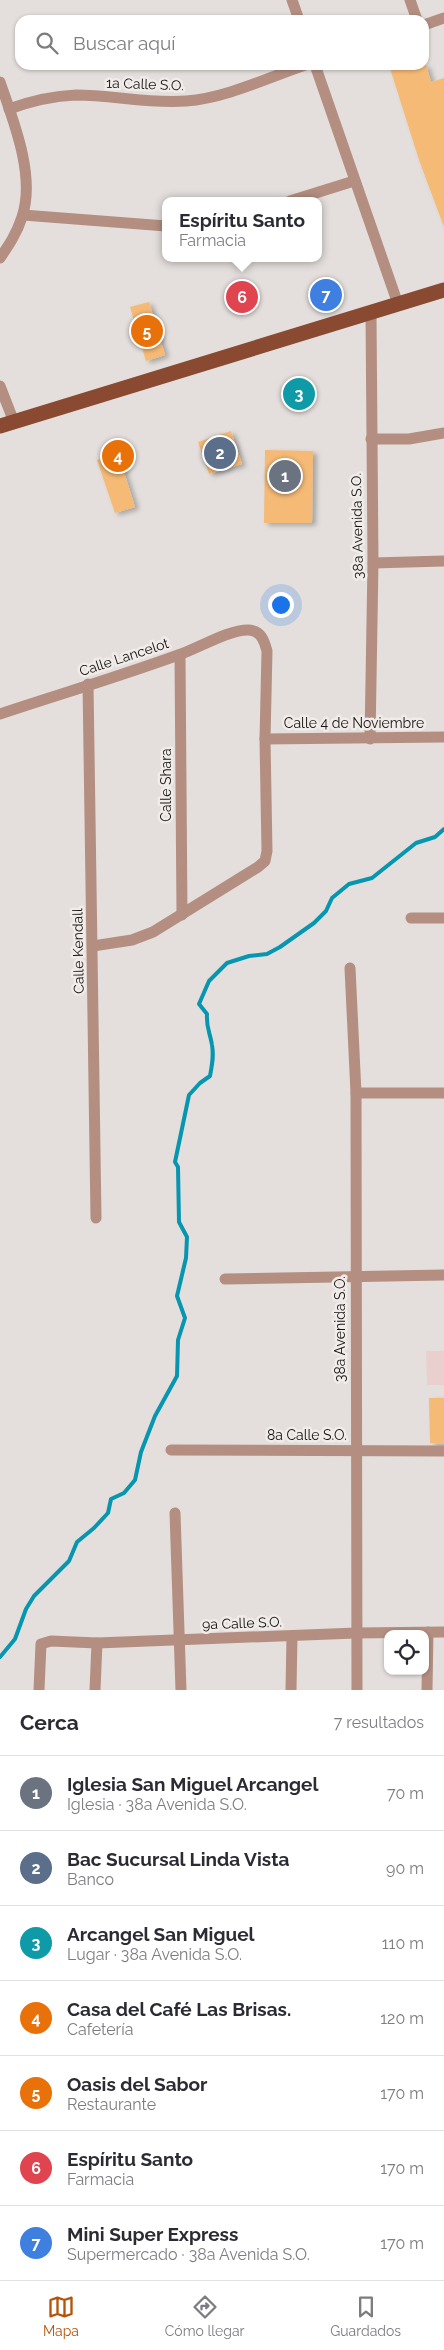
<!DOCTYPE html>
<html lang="es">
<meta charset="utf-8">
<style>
body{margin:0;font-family:Raleway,sans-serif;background:#f2f2f3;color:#2b2b33}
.controls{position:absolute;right:15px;bottom:15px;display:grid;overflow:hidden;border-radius:10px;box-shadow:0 1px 4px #0004}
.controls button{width:45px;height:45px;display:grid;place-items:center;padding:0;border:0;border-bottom:1px solid #e1e1e2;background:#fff;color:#2b2b33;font:25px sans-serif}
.you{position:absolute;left:280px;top:604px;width:18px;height:18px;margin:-12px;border:4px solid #fff;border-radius:50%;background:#1a73e8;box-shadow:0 0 0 8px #1a73e833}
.badge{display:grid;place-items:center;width:32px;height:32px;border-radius:50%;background:#b45309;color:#fff;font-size:16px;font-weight:700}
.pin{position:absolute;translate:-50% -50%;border:2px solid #fff;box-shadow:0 1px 5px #0006}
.popup{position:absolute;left:162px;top:197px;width:160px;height:65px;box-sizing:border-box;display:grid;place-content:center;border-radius:10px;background:#fff;filter:drop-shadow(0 1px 4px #0005);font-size:16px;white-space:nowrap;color:#7c7c81}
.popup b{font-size:19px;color:#2b2b33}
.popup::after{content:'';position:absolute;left:50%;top:100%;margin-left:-10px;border:10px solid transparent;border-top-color:#fff}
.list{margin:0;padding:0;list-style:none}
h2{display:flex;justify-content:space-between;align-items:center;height:65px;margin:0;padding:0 20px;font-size:21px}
h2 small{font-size:16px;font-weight:400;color:#7c7c81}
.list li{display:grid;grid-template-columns:32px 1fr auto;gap:15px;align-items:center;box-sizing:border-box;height:75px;padding:0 20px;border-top:1px solid #e1e1e2}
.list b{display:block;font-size:19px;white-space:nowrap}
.list p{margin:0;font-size:16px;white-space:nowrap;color:#7c7c81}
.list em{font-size:16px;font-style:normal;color:#7c7c81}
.icon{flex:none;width:28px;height:28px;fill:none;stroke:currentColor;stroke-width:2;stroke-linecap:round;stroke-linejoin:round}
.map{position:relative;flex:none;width:444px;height:1690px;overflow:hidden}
.search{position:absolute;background:#fff;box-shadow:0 1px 4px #0004;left:15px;right:15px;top:15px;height:55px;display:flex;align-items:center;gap:12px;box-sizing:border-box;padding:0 18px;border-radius:15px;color:#7c7c81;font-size:19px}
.sheet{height:590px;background:#fff}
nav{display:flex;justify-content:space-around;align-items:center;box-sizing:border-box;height:70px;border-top:1px solid #e1e1e2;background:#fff;font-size:14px;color:#7c7c81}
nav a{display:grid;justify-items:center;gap:2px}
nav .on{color:#b45309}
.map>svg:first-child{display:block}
.education{fill:#eacfcf}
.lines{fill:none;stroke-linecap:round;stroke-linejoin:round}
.stream{stroke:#0696b0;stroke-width:4}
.building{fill:#f5ba76;filter:url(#shadow)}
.street{stroke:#b48f81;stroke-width:11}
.primary{stroke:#894a31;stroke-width:15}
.labels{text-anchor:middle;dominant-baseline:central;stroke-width:5;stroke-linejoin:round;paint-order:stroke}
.street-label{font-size:14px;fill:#131211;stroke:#f1ece9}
</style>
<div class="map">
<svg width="444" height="1690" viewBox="0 0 444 1690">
<defs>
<filter id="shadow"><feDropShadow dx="4" dy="2.5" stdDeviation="2.5" flood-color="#0004"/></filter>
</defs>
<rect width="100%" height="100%" fill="#e4dfdc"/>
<path class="education" d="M426,1351H444V1385H427Z"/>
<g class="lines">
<path class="stream" d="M0,1657L15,1639L26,1609L34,1596L69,1561L77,1542L94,1528L108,1513L111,1499L124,1493L135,1480L141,1452L155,1416L177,1376L178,1340L185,1318L177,1296L186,1258L187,1237L179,1222L178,1167L175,1162L189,1095L200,1083L210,1076C212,1065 214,1056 212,1045C210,1032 206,1028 207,1014L199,1004L209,981L227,963L249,956L267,954L280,947L314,923L326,911L332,898L349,884L372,878L416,843L435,837L444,829"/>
</g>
<g class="building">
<path d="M389,65H426L431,82L444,78V227L419,160Z"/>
<path d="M149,302L165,355L146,361L130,307Z"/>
<path d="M231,431L242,464L209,474L198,442Z"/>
<path d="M265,450L313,451L312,523H264Z"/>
<path d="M118,453L135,507L115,513L97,460Z"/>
<path d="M429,1398H444V1444L430,1443Z"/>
</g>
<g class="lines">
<g class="street">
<path d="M292,0L299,20"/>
<path d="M410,0L417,20"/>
<path d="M424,25L444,18"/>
<path d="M315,65L398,304"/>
<path d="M0,82C13,120 36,176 22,217C17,233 9,245 0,258"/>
<path d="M9,109C31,101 52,96 76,95C112,95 149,104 186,101C226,98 267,78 305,65"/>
<path d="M290,201L354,181"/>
<path d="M23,215L166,226"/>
<path d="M0,386L14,422"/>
<path d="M371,439H409L444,433"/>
<path d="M373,563L444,561"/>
<path d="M180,655L182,915"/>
<path d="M88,684L96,1218"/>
<path d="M0,714C60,694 121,676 181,654C199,648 230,629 249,630C261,631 264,640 267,651L265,739L267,851L265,861L258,867L153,932L132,940L93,946"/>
<path d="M265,739L444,737"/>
<path d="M370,739L373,563L371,313"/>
<path d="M411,918H444"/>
<path d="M350,968L356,1093L357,1690"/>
<path d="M356,1093H444"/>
<path d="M225,1279L444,1275"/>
<path d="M171,1450L444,1451"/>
<path d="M175,1513L181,1690"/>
<path d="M39,1690L41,1644L51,1641L97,1643L356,1633L444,1632"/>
<path d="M95,1690L97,1643"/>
<path d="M291,1690L292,1636"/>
<path d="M427,1690L428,1632"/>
</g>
<path class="primary" d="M0,426L444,290"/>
</g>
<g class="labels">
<g class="street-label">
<text transform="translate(145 84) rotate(2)">1a Calle S.O.</text>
<text transform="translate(357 526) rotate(-91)">38a Avenida S.O.</text>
<text transform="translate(124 657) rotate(-18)">Calle Lancelot</text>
<text x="354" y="723">Calle 4 de Noviembre</text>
<text transform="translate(166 785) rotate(-90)">Calle Shara</text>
<text transform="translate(78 951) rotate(-91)">Calle Kendall</text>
<text transform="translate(340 1329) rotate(-90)">38a Avenida S.O.</text>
<text x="307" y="1435">8a Calle S.O.</text>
<text transform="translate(242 1623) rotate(-2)">9a Calle S.O.</text>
</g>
</g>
</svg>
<div class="controls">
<button><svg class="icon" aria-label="locate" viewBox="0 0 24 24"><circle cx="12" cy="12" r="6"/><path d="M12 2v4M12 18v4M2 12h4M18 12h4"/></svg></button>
</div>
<div class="you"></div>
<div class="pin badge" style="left:285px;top:476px;background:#6b7280">1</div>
<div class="pin badge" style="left:220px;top:453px;background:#5c6f8a">2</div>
<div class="pin badge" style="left:299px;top:394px;background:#0f9aa8">3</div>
<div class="pin badge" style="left:118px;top:456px;background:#e8710a">4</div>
<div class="pin badge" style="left:147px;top:331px;background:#e8710a">5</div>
<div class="pin badge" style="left:242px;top:297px;background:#e0444e">6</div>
<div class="popup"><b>Espíritu Santo</b>Farmacia</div>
<div class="pin badge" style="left:326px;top:295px;background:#3f7fe0">7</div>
<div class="search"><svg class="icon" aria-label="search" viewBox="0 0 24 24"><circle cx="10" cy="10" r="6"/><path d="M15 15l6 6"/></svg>Buscar aquí</div>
</div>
<section class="sheet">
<h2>Cerca<small>7 resultados</small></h2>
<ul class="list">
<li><span class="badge" style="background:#6b7280">1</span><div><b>Iglesia San Miguel Arcangel</b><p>Iglesia · 38a Avenida S.O.</p></div><em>70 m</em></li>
<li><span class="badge" style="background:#5c6f8a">2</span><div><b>Bac Sucursal Linda Vista</b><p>Banco</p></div><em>90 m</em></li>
<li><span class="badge" style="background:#0f9aa8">3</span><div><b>Arcangel San Miguel</b><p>Lugar · 38a Avenida S.O.</p></div><em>110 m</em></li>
<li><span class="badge" style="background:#e8710a">4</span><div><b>Casa del Café Las Brisas.</b><p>Cafetería</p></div><em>120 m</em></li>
<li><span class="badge" style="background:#e8710a">5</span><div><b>Oasis del Sabor</b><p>Restaurante</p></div><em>170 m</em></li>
<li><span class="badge" style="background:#e0444e">6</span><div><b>Espíritu Santo</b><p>Farmacia</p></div><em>170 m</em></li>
<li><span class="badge" style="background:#3f7fe0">7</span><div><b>Mini Super Express</b><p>Supermercado · 38a Avenida S.O.</p></div><em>170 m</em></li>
</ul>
</section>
<nav>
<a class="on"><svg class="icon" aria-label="map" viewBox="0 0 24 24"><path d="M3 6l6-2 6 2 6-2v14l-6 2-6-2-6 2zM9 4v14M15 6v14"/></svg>Mapa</a>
<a><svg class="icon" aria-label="directions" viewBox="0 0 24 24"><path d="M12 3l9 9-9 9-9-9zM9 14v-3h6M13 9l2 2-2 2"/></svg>Cómo llegar</a>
<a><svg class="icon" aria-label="saved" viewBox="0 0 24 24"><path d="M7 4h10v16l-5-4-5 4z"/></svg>Guardados</a>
</nav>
